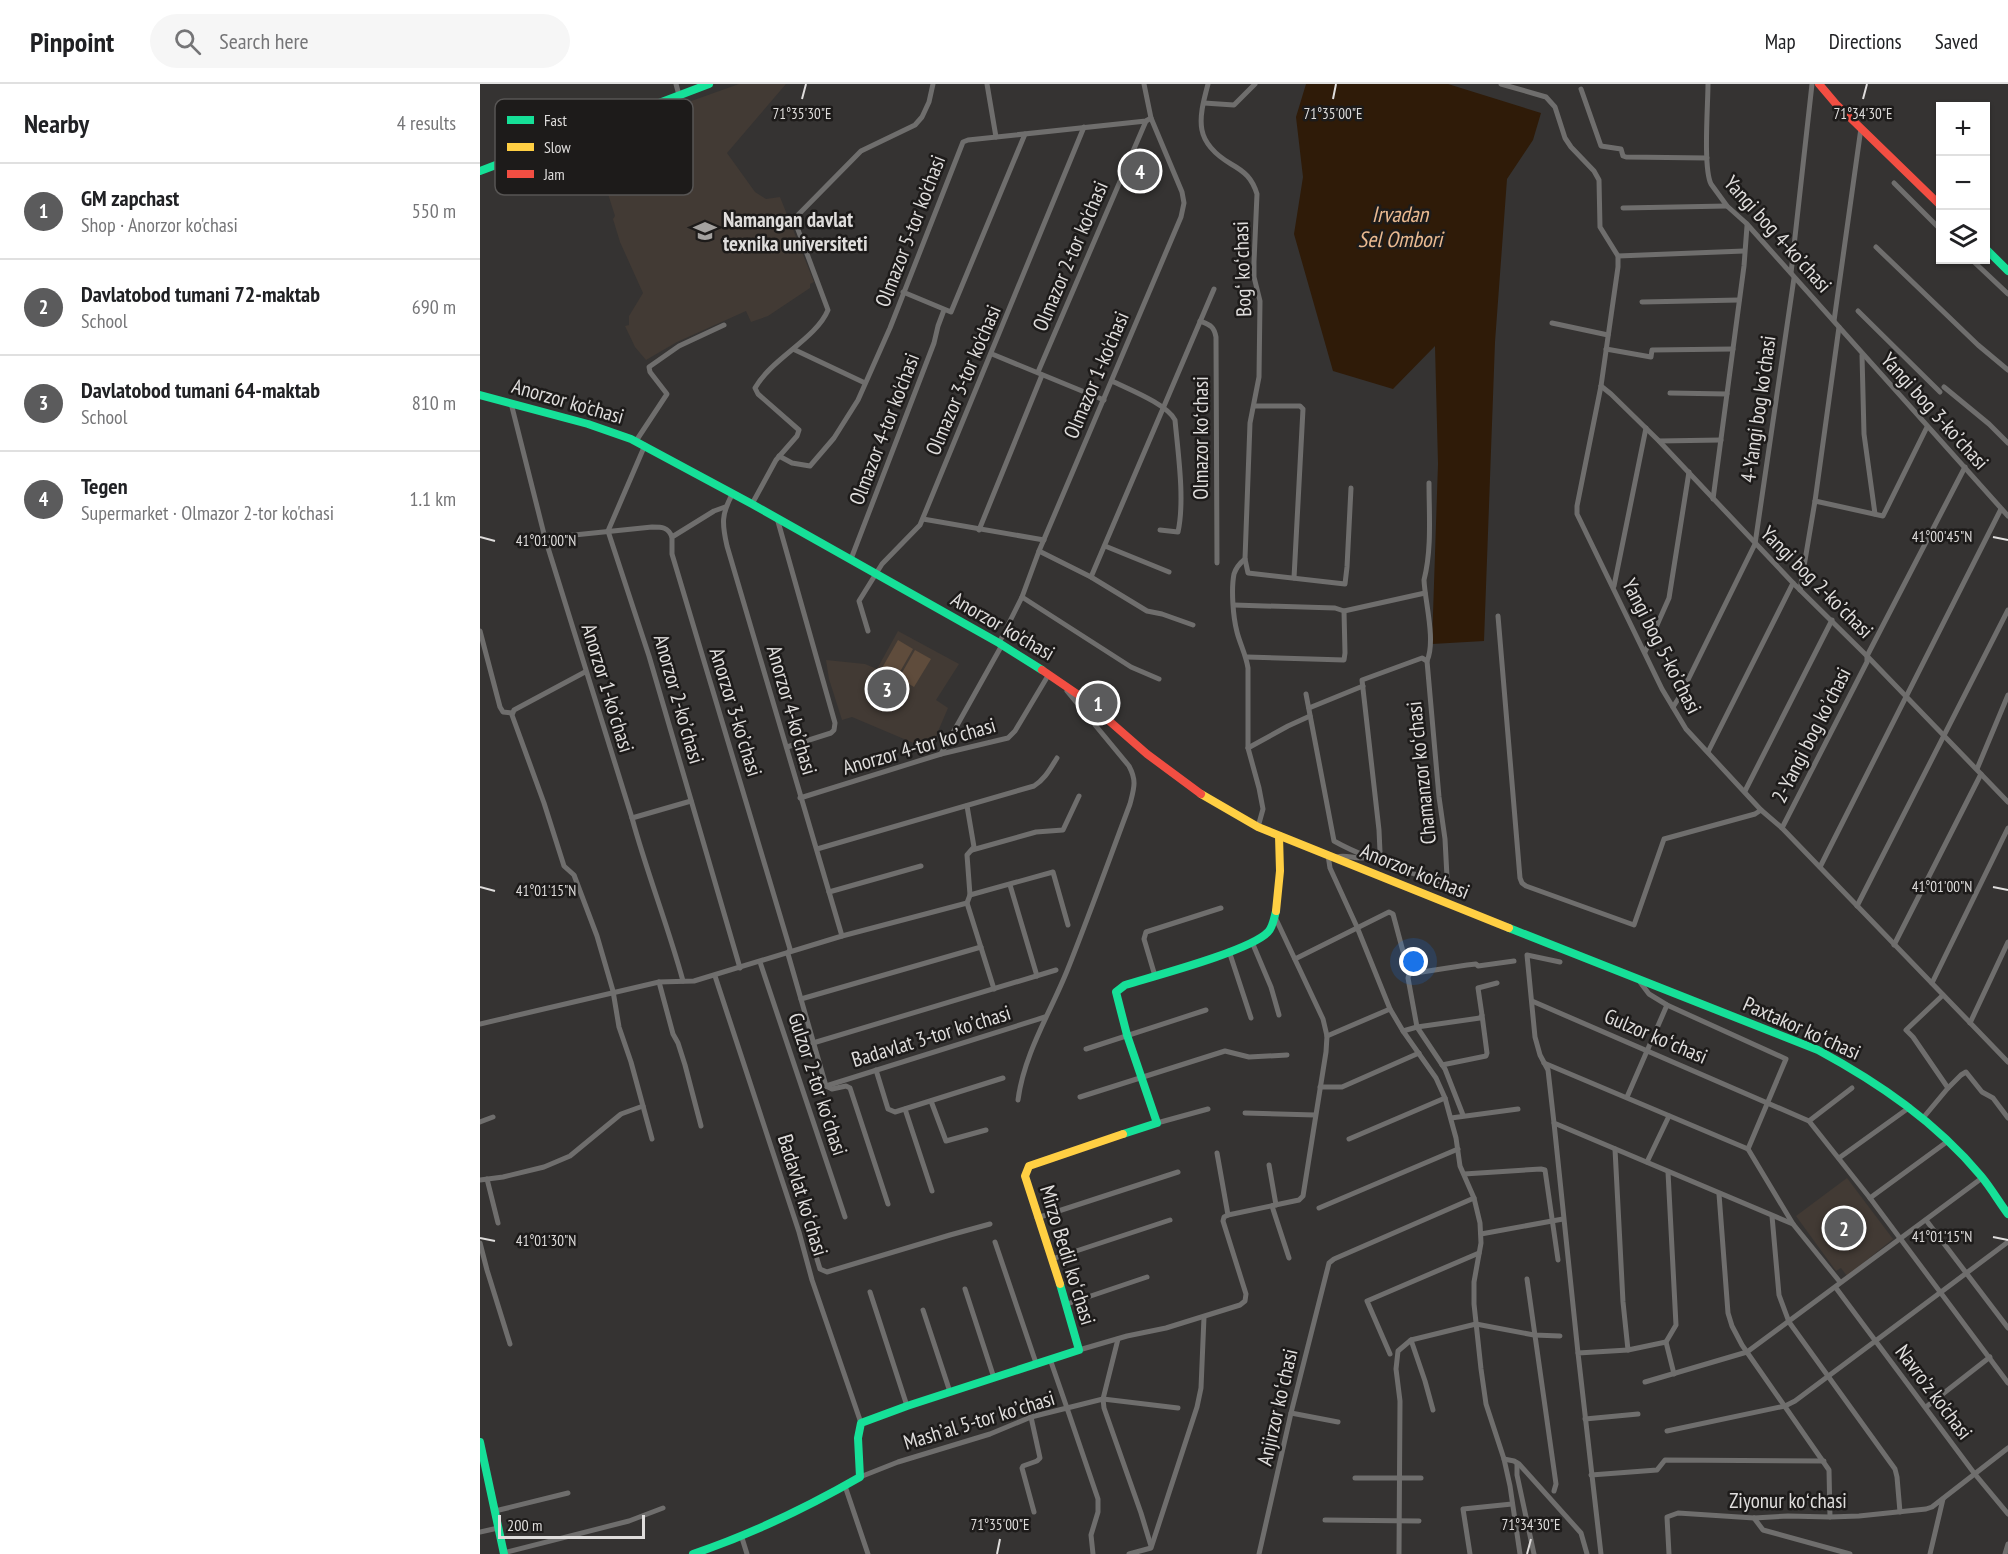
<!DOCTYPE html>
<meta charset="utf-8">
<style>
body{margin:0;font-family:"PT Sans Narrow",sans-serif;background:#f6f6f6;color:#202124}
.controls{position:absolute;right:18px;top:18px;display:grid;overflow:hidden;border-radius:0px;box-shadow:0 2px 4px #0004}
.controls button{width:54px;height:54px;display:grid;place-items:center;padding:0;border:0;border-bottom:2px solid #e0e0e0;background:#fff;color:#202124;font:30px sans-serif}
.scale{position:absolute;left:18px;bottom:15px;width:147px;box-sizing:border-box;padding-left:6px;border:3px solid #dfdddc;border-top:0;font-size:16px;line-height:21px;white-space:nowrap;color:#dfdddc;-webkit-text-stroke:4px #1d1b1a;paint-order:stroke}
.you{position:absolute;left:934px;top:878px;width:21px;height:21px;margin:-15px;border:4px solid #fff;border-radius:50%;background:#1a73e8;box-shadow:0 0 0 9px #1a73e833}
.badge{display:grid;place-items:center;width:39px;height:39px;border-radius:50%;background:#5b5b5c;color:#fff;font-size:20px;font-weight:700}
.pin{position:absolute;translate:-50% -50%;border:3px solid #fff;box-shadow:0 2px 6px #0006}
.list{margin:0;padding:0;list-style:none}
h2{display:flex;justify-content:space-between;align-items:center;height:78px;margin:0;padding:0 24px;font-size:26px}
h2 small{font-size:20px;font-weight:400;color:#757577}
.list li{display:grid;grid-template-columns:39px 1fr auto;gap:18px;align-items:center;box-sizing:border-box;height:96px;padding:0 24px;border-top:2px solid #e0e0e0}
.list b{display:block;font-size:22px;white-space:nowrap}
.list p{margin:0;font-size:20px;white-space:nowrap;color:#757577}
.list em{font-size:20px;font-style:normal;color:#757577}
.icon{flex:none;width:33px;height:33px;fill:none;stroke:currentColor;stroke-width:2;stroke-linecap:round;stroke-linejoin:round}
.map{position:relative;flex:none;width:1528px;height:1470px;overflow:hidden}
header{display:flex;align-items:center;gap:36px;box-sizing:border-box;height:84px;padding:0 30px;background:#fff;border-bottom:2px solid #e0e0e0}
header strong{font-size:28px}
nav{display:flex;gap:33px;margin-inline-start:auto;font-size:21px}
.search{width:420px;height:54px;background:#f6f6f6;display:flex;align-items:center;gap:15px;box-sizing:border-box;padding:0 21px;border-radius:33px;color:#757577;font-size:22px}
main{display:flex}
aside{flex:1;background:#fff}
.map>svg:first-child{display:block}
.built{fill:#423a34}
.green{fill:#5f4c3c}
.water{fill:#2f1b08}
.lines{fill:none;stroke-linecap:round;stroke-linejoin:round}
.street{stroke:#6f6e6d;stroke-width:5}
.fast{stroke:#16e098;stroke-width:8}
.slow{stroke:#ffcf43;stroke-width:8}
.jam{stroke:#f24e42;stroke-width:8}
.ticks{fill:none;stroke:#dfdddc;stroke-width:2}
.labels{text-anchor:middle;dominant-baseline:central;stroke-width:5;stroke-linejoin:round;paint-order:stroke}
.poi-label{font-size:21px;font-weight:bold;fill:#dfdddc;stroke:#1d1b1a;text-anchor:start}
.street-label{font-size:21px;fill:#dfdddc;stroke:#1d1b1a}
.water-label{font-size:22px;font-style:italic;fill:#eaba91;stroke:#1d1b1a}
.key{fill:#1d1b1a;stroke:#575554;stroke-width:1.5}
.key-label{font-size:16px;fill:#dfdddc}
.ticks-label{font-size:15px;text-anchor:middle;fill:#dfdddc;stroke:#1d1b1a;stroke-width:5;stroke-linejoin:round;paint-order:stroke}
</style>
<header>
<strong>Pinpoint</strong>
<div class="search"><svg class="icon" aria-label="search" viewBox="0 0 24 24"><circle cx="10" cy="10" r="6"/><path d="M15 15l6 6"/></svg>Search here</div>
<nav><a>Map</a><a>Directions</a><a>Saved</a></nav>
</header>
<main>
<aside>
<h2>Nearby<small>4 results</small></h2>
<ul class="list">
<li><span class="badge">1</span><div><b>GM zapchast</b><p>Shop · Anorzor ko'chasi</p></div><em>550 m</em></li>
<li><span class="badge">2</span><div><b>Davlatobod tumani 72-maktab</b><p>School</p></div><em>690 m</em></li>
<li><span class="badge">3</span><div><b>Davlatobod tumani 64-maktab</b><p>School</p></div><em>810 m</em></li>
<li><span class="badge">4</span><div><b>Tegen</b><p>Supermarket · Olmazor 2-tor ko'chasi</p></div><em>1.1 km</em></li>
</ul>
</aside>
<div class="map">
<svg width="1528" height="1470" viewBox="0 0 1528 1470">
<rect width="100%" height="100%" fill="#353332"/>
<g class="built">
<path d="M259,0H306L247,69L275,108L286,115L300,113L334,198L330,200V204L288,232L271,238L266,227L197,258L166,276L155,263L145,242L149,241V232L163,209L140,158L133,135L135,132L110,53Z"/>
<path d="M418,547L479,580L456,616L468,624L450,666L372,633L362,636L349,595L346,576L385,580L397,585Z"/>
<path d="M1367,1094L1413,1155L1367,1192L1361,1184L1356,1187L1316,1132Z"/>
</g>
<g class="green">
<path d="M418,556L433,565L417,593L402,584Z"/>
<path d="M435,566L451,575L434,603L419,594Z"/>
</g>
<path class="water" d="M826,0H968L1061,29L1053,56L1027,95L1015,258L1004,557L952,560L958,380L955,262L913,305L853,287L814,150L823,93L816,33Z"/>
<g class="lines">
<g class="street">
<path d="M196,0L199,11"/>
<path d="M507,0L516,53"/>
<path d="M728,0C718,37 714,58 751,80C765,88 772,94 777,110L774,178V193L780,217L779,293L770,339L765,475L768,489L865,500L867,483L871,404"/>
<path d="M1228,0C1228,21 1223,84 1231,100L1247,122L1266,139L1528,432"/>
<path d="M1101,5L1121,62L1141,65L1143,72L1146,73L1227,74"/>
<path d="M724,19L754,21L775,0"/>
<path d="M1414,99L1460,145"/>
<path d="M1143,124L1247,122"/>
<path d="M1396,163L1498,261L1528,286"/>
<path d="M1138,172L1264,167"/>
<path d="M1492,176L1528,210"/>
<path d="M1311,189L1332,0"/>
<path d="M423,208L471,228L545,50"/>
<path d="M1162,218L1259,216"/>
<path d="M1378,227L1460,308"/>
<path d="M720,237C730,241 734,242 736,253L737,479"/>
<path d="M1354,237L1381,44"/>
<path d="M1072,239L1128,251"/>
<path d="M313,265L385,299"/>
<path d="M1126,265L1171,273L1172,266L1253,265"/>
<path d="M512,270L624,316"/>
<path d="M1382,271L1384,350L1395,430"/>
<path d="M558,288L666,37"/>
<path d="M632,297C648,305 687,320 695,336C698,369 705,416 698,448L680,446"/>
<path d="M1121,302L1131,310L1179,357L1313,499L1387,572L1528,718"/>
<path d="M1464,303L1509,340L1528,359"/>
<path d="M1190,309L1247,310"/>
<path d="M31,319L65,454L152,734C167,789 188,842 203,897"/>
<path d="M774,322H820L823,325L814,494"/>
<path d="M156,357L187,310L170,288L169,283L199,262L244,241"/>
<path d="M1179,357L1241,356"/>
<path d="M165,361L128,447L169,572L260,884"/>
<path d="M299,372L312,379L330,382L354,354L378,316L410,244L483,58L488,56L666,37L671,34"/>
<path d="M253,409C241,430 242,440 247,462L362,852"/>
<path d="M1233,415L1264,182L1267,142"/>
<path d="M1335,417L1403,432L1447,343"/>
<path d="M272,420L296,376L317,352L319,346L278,310L275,304C292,274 336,255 348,226L314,135L381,67L435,41L442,33L449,18L453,0"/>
<path d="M245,423L234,427L192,453V470L310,865L308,870L346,1002"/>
<path d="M297,434L355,639L354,646L351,649L307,663"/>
<path d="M443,435L564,456"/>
<path d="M499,446L562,291"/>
<path d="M65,454L172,443C182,443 188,443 192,453"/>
<path d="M625,462L689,488"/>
<path d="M559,467L611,493L667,527L682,530L713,541"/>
<path d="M371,475L454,259L458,242L464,226"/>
<path d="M765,475C760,479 756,484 754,490C751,505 753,533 757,548C760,560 766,571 768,584V664L779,704L783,725L778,743"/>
<path d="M611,493L734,205"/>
<path d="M1134,502L1166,344"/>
<path d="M1320,506L1335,417L1359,243"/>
<path d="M542,513L651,583L679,595"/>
<path d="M754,521L855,524L864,527L865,569L864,576L767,573"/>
<path d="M864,527L945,509"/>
<path d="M1018,532L1040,794L1042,799L1046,802L1154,841L1184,755L1275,730L1281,726L1206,645L1182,605L1097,430V422L1121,302L1138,183V172L1120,143L1119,96L1114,87L1091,63L1085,54L1075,23L1066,13L1021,0"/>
<path d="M0,547L20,623L23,628L32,629"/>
<path d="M388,547L379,517L402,480L440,441L604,43"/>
<path d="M519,559L542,513L559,467L701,133L704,119L702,108L671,34L664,0"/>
<path d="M1165,568L1189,514L1209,388"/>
<path d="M947,577C956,557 945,518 944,496C952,465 949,430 949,399"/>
<path d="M105,588L34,626L32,631L64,719L84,782L94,791L117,852L133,907L139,943L151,978L172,1055"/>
<path d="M826,610L854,757C882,773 924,786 954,797L963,798L967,793L965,755L959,713L947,577L942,574L882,596L899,746L900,768L897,775"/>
<path d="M1193,623L1200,612L1275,460L1314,194"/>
<path d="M829,624L883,602"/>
<path d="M768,664L808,642L830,632"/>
<path d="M1228,668L1313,499"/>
<path d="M461,670L522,561"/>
<path d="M1497,685L1528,611"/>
<path d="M1265,707L1352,536"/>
<path d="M320,714L461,670L528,654L535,647L569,590"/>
<path d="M487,722L494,763L487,771L490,811L487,819L514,905"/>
<path d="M1281,726L1302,744L1528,978"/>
<path d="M152,734L211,717"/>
<path d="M1302,744L1387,578V572L1485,383"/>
<path d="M337,765L554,702C565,695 570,685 577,674"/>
<path d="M492,766L556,748L583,746L599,712"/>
<path d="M848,771L850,784L877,843L910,925L923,947L956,994L965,1014L976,1054L980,1082L994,1114L1000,1139L1001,1159L994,1198V1220L1001,1285L1006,1320L1024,1375L1030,1402L1040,1470"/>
<path d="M857,773C865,770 874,775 883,774L886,771"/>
<path d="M1340,783L1521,425"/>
<path d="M530,801L557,892"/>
<path d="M349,808L441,782"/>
<path d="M490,811L573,788L588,841"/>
<path d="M1377,822L1528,526"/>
<path d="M772,858L791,903L799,931"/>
<path d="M1414,861L1501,690"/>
<path d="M749,867L771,934"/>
<path d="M815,875L909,828L913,830L929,890L928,894L937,943L965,985L983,1031"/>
<path d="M280,878L365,1133"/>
<path d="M1080,878L1047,871L1055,953L1060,971L1068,986L1074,1039L1313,1140"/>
<path d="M929,890L987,881L996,880L998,882L1034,877"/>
<path d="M235,892L319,1148L332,1196L381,1339"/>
<path d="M675,892L664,855L666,848L741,824"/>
<path d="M179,898L193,950L198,959L205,981L221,1042"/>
<path d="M1160,898L1169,910L1187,921L1306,975L1268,1065"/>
<path d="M1452,899L1528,744"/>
<path d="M321,915L501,863"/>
<path d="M1052,917L1329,1037L1390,1114L1528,1299"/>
<path d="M1490,939L1528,858"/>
<path d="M0,940L179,898L214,897L362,852L487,819"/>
<path d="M923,947L937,943L1000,934L1002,931L998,904L1017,899"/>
<path d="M847,952L910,925"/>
<path d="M333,959L576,886"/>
<path d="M606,965L726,926"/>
<path d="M1064,979L1268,1065"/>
<path d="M962,981L1006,972L1007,969L1002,931"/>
<path d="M396,986L408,1025L415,1028L523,994"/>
<path d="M346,1002L565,933"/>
<path d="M346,1002L352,1005L366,1002L370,1004L408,1120"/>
<path d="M840,1003H862L939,969"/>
<path d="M1468,1004L1481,991L1486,988L1502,1008L1513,1014L1528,1034"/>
<path d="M600,1013L745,967L769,973L807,971"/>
<path d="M1147,1013L1187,921"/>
<path d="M538,1016C544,970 570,929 587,887C609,832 629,776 650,720C654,704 657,697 649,682L587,607"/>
<path d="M451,1017L466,1057L506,1046"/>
<path d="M425,1025L452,1107"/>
<path d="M765,1029L835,1031"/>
<path d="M971,1034L1038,1025"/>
<path d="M1443,1034L1468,1004L1433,953L1426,946L1463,911"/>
<path d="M1329,1037L1372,1004"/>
<path d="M0,1038L13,1033"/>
<path d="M677,1039L728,1025"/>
<path d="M1074,1039L1098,1269"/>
<path d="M869,1055L965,1014"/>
<path d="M1135,1065L1143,1218L1148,1266L1186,1258"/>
<path d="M1268,1065L1313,1140L1360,1198"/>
<path d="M1359,1074L1430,1023"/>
<path d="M1167,1078L1189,1032"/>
<path d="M789,1081L796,1121"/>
<path d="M1188,1088L1196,1241L1186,1258L1194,1290"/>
<path d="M984,1090L1061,1085L1065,1086L1078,1176"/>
<path d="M7,1095L18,1139"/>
<path d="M0,1096L23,1093L64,1083L90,1072L141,1030L163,1022"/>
<path d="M1239,1110L1248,1229L1252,1242L1262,1261L1349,1386L1350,1433"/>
<path d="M1390,1114L1468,1057"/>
<path d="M792,1122L809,1174"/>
<path d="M839,1124L978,1065"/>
<path d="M748,1131L819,1116L823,1112L846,968L847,952L843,935L795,833"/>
<path d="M1292,1132L1299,1211L1309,1238L1415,1385L1417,1393L1420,1428"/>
<path d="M557,1134L698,1088"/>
<path d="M1446,1136L1528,1244"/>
<path d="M328,1145L340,1185L347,1188L470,1151L510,1140"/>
<path d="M1001,1150L1083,1135"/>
<path d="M515,1158L556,1279"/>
<path d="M0,1159L7,1186L30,1260"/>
<path d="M572,1175L690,1136"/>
<path d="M1047,1195L1076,1400L1074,1407"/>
<path d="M1356,1204L1494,1389L1528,1430"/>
<path d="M485,1205L514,1294"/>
<path d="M390,1208L427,1322"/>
<path d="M587,1220L667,1193"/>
<path d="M443,1226L470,1308"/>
<path d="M638,1255L623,1315L624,1324L661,1429L671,1462"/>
<path d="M599,1266L647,1252L686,1244L760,1221L765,1217L766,1210L743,1137L744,1133L748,1131L737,1069"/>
<path d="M910,1270L887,1217L999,1169"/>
<path d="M570,1275L587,1324L623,1315L698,1324"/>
<path d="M1165,1298L1267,1268L1502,1094"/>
<path d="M1446,1323L1510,1273"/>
<path d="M953,1326L945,1297L931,1256L996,1240L1054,1251L1080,1252"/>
<path d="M811,1329L858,1338"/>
<path d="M551,1333L560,1374L557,1377L543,1382L542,1384L554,1428"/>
<path d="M1105,1335L1158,1330"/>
<path d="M1187,1347L1305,1322L1315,1317L1528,1158"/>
<path d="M1024,1375L1034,1377L1039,1380L1101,1449L1107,1470"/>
<path d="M1037,1379V1391L1054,1470"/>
<path d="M1111,1391L1177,1386L1185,1376L1344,1377"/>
<path d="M380,1393L418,1378L510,1350L551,1333L587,1324L618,1415V1428L611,1451L613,1470"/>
<path d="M875,1394H941"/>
<path d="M365,1402L388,1470"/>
<path d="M15,1427L88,1409"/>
<path d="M1274,1434L1283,1446L1370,1470"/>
<path d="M845,1436L939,1437"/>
<path d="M0,1448L18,1444"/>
<path d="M262,1454L267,1470"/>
<path d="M23,1469L149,1437L183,1424"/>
<path d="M649,1470L671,1464L717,1323L721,1304L724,1233"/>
<path d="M779,1470L811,1329L849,1179L854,1175L994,1114"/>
<path d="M919,1470L920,1317L916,1285L918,1267L931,1256"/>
<path d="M990,1470L983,1425L1032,1420"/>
<path d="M1121,1470L1098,1269L1148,1266"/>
<path d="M1189,1470L1187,1433L1198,1429L1274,1434L1308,1432L1350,1433L1379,1432L1446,1425L1452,1423L1528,1364"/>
<path d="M1450,1470L1463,1415"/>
<path d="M1525,1470L1528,1460"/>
</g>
<g class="fast">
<path d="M0,87L229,0"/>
<path d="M1506,165L1528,187"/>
<path d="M0,311L108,340L151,355L272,420L519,559L562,586"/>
<path d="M1029,844L1338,966C1399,999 1456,1038 1501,1092C1511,1104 1519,1118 1528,1130"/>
<path d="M643,1050L677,1039L647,951L636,908L645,901C674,892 770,867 788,848C793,843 794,834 796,827"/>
<path d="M0,1358L24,1470"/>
<path d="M213,1470C272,1450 326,1424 380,1393L378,1354L381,1339L427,1322L599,1266L580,1200"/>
</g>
<g class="slow">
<path d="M721,710L778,743L1029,844"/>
<path d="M796,827L800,787L799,752"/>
<path d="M580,1200L545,1092L549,1082L643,1050"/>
</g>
<g class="jam">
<path d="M1339,0L1356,20L1460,121"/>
<path d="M562,586L603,614L667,670L721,710"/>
</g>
</g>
<path class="ticks" d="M322,15L326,0M853,15L856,0M1383,15L1387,0M0,453L15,457M1513,453L1528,456M0,803L15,807M1513,803L1528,806M1513,1153L1528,1156M0,1154L15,1157M517,1470L520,1455M1047,1470L1051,1455"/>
<defs>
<g id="university-bare" transform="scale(1.8)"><path d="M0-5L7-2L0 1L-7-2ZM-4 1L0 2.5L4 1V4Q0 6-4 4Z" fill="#a4a2a0" stroke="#1d1b1a" stroke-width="2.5" paint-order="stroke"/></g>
</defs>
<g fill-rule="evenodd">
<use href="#university-bare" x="225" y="147"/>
</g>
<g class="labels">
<g class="poi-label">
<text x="243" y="135">Namangan davlat<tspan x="243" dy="24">texnika universiteti</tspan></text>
</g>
<g class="street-label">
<text transform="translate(430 147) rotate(-69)">Olmazor 5-tor ko'chasi</text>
<text transform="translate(1298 150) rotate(48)">Yangi bog 4-koʼchasi</text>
<text transform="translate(590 172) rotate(-67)">Olmazor 2-tor ko'chasi</text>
<text transform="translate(762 185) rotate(-92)">Bogʻ koʻchasi</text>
<text transform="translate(616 291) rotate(-67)">Olmazor 1-ko'chasi</text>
<text transform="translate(483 296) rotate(-67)">Olmazor 3-tor ko'chasi</text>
<text transform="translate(88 317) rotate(16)">Anorzor ko'chasi</text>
<text transform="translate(1278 325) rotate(-82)">4-Yangi bog koʼchasi</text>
<text transform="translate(1455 327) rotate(48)">Yangi bog 3-koʼchasi</text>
<text transform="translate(404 345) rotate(-69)">Olmazor 4-tor ko'chasi</text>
<text transform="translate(720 354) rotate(-90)">Olmazor koʻchasi</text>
<text transform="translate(1337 498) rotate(45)">Yangi bog 2-koʼchasi</text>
<text transform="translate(523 542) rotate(30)">Anorzor ko'chasi</text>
<text transform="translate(1182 562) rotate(63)">Yangi bog 5-koʼchasi</text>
<text transform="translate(128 604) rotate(73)">Аnorzor 1-koʼchasi</text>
<text transform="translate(199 615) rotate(74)">Аnorzor 2-koʼchasi</text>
<text transform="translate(312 626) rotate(74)">Аnorzor 4-koʼchasi</text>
<text transform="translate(256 628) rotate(73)">Аnorzor 3-koʼchasi</text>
<text transform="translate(1331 651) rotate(-63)">2-Yangi bog koʼchasi</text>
<text transform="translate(439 662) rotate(-16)">Anorzor 4-tor koʼchasi</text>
<text transform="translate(941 689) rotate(-96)">Chamanzor koʻchasi</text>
<text transform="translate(935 787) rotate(22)">Anorzor ko'chasi</text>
<text transform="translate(1322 944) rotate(24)">Paxtakor koʻchasi</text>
<text transform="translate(451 952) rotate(-17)">Badavlat 3-tor koʼchasi</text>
<text transform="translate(1176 952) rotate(23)">Gulzor koʻchasi</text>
<text transform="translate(338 1000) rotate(72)">Gulzor 2-tor koʼchasi</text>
<text transform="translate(323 1111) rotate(73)">Badavlat koʻchasi</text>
<text transform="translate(588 1171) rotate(73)">Mirzo Bedil koʻchasi</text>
<text transform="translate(1454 1308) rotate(53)">Navro'z ko'chasi</text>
<text transform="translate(797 1323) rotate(-77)">Anjirzor koʻchasi</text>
<text transform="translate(499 1336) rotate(-17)">Mashʼal 5-tor koʼchasi</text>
<text x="1308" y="1416">Ziyonur koʻchasi</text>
</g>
<g class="water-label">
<text x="920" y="130">Irvadan<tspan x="920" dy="25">Sel Ombori</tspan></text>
</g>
</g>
<rect x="15" y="15" width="198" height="96" rx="9" class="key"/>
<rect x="27" y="32" width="27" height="8" fill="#16e098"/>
<rect x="27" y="59" width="27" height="8" fill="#ffcf43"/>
<rect x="27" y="86" width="27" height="8" fill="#f24e42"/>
<g class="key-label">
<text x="64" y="42">Fast</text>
<text x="64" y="69">Slow</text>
<text x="64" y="96">Jam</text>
</g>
<g class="ticks-label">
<text x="853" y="35">71°35'00"E</text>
<text x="1383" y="35">71°34'30"E</text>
<text x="322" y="35">71°35'30"E</text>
<text x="1462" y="458">41°00'45"N</text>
<text x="66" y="462">41°01'00"N</text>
<text x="1462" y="808">41°01'00"N</text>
<text x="66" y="812">41°01'15"N</text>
<text x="1462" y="1158">41°01'15"N</text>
<text x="66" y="1162">41°01'30"N</text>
<text x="520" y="1446">71°35'00"E</text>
<text x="1051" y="1446">71°34'30"E</text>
</g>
</svg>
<div class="controls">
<button>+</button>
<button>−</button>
<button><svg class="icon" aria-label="layers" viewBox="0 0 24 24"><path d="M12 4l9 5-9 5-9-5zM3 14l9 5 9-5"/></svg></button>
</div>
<div class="scale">200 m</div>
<div class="you"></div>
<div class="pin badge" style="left:618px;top:619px">1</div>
<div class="pin badge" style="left:1364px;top:1144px">2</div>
<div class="pin badge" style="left:407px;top:605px">3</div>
<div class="pin badge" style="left:660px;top:87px">4</div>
</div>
</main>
